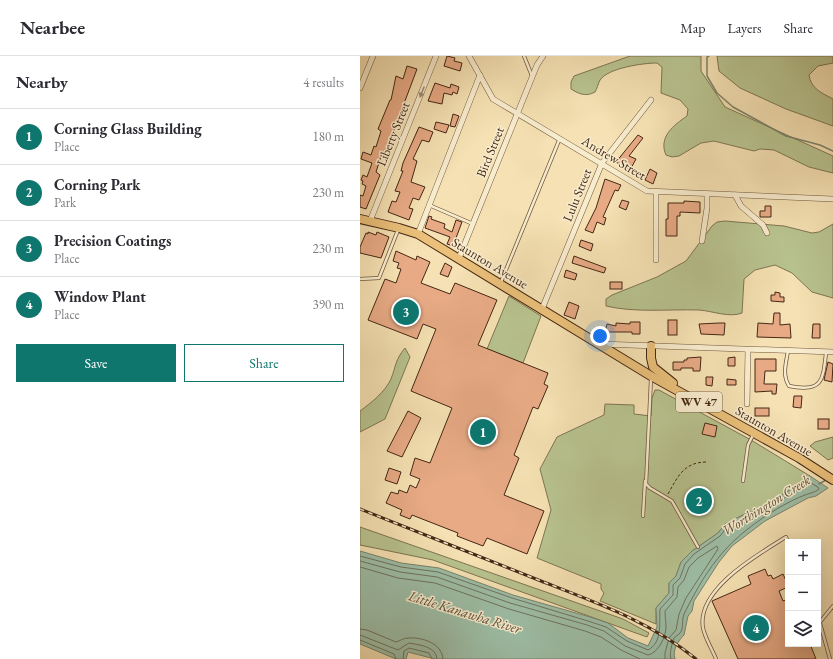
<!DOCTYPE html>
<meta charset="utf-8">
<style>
body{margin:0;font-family:"EB Garamond",serif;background:#f7f7f7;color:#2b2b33}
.controls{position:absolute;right:12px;bottom:12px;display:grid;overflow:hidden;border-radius:0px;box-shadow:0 4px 16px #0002}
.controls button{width:36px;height:36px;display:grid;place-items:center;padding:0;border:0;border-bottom:1px solid #e1e1e2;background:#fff;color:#2b2b33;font:20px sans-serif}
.you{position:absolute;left:240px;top:280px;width:14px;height:14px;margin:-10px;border:3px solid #fff;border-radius:50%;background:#1a73e8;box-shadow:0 0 0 6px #1a73e833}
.badge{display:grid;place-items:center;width:26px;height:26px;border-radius:50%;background:#0f766e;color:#fff;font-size:13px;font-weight:700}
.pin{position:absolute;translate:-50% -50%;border:2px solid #fff;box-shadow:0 1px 4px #0006}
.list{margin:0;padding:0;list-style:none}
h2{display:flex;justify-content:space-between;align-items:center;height:52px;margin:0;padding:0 16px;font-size:17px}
h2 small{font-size:13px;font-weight:400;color:#7c7c81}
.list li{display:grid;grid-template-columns:26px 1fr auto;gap:12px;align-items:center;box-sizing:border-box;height:56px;padding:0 16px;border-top:1px solid #e1e1e2}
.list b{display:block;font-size:15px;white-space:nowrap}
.list p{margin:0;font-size:13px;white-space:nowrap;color:#7c7c81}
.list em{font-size:13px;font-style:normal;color:#7c7c81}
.actions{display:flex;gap:8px;padding:12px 16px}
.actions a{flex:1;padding:9px 0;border:1px solid #0f766e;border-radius:0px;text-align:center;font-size:14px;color:#0f766e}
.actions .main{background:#0f766e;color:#fff}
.icon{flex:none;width:22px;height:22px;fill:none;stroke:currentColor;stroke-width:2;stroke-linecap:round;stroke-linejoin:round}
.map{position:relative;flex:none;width:473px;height:603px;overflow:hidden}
header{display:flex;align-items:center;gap:24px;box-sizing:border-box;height:56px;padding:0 20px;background:#fff;border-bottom:1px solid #e1e1e2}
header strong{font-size:19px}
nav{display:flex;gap:22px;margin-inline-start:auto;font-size:14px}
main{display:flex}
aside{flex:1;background:#fff}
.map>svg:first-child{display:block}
.green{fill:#b8c38f;stroke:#7e7552}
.water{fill:#9dbea7;stroke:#79826c}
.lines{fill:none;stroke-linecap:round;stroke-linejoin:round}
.shore{stroke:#70725e;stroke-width:1}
.stream{stroke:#79826c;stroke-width:1.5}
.building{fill:#e7aa85;stroke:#442714}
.lane-casing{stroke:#70563c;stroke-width:4}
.street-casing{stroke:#70563c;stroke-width:6}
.primary-casing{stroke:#442714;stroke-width:10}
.path{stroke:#442714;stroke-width:1;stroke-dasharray:3 2;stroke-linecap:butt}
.lane{stroke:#f8ecce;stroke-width:2.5}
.street{stroke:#f8ecce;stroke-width:5}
.primary{stroke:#eac07a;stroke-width:8}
.rail-casing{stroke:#442714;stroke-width:3}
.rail{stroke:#f8ecce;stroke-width:1.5;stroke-dasharray:4.5;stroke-linecap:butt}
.oneway{fill:#9e8a71}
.labels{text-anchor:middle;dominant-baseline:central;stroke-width:3;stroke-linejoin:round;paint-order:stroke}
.shield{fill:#f8ecce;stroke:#7a624c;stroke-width:1}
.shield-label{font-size:12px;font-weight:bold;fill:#442714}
.street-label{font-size:13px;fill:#442714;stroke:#f8ecce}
.water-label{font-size:14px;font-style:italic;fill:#5a4d39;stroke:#f8ecce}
</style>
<header>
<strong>Nearbee</strong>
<nav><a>Map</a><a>Layers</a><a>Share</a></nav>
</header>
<main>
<aside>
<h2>Nearby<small>4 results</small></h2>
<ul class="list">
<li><span class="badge">1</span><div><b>Corning Glass Building</b><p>Place</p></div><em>180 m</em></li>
<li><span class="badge">2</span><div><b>Corning Park</b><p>Park</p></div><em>230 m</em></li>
<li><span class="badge">3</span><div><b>Precision Coatings</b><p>Place</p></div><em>230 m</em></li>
<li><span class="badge">4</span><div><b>Window Plant</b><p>Place</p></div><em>390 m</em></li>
</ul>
<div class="actions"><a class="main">Save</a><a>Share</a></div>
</aside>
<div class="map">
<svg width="473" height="603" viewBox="0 0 473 603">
<rect width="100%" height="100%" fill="#f5e1b3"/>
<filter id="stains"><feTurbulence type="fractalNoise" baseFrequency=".005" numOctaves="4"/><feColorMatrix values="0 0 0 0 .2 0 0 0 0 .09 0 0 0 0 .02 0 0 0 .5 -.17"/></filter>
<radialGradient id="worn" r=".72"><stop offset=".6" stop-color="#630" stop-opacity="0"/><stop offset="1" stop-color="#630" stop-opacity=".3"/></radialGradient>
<g class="green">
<path d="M270,0H341V15L365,51L473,100V117L449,111L414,94L400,93L394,95L354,85L341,87L319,100L312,101L306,99C298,81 314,69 327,60L328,53L320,44L301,37L302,11L297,7C283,7 248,12 240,24C238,28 237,33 235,36C226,41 219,38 211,33V26L214,20Z"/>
<path d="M357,0H473V7L458,10L449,19C451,33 462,37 473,43V70L426,53L380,32L359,15Z"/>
<path d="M365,165L424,170L452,177L459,176L473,168V242L452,236L432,217L415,209L395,214L384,223L382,257C369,262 353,255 339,254C308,253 276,257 246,250V243L252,239L297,221L326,205L352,170L357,166Z"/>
<path d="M149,240L181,260L163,307L127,293Z"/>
<path d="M45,292L50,301L25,363L0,376V355C11,347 25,336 31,323C36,310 35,304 45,292Z"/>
<path d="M295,334H299L391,384L450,420L403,452L385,458L365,468L358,477L332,495L321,506L316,520L309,527V537L296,552V568L240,545L244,537L241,533V528L177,502L191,454L180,413L197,381L244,359L245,348L274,349V358L291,360L292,342Z"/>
<path d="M473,381V402L468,404L450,390L455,386Z"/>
<path d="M0,471L263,563L289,577L287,581L73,504L0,489Z"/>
</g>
<path class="water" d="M450,420L468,432L456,440L448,442L405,465L372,490L359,506L334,545L332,555L328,560L324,579C318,585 312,594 315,603H75L48,596L46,603H36L0,588V495L41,507L79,512L153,539L230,561L248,567L268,582L288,590L297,571L296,552L309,537V527L316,520L321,506L332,495L358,477L365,468L385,458L403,452Z"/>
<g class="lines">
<g class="shore">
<path d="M0,500L41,511L78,516L152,542L228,565L246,571L267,585L288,594C303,586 299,566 300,553L313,539V529L320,522L325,508L334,498L360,480L367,471L386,462L405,455L449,426L458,431L459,433C454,437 450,437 445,439C436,442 428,447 420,451C369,482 350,506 324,558C322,563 323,569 322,573C321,578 317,579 314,582C312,587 309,598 311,603"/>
<path d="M0,505L40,516L77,521L150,547L227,569L244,575L265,590L288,599C298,597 306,581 306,571C306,566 305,561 305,555L317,541L318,531L324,524L329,511L338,502L357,490L358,493L326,542L319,558L316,574L309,582L305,597V603"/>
<path d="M0,511L38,522L75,527L149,553L225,575L241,581L261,594L280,603"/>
<path d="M0,573L7,574L36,586C40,585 43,582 48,582C62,581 82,587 83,603"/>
<path d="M0,579L38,594L49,587C59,589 76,590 77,603"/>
<path d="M0,584L34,598L36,603"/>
<path d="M43,603L44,595L49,592L69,597L72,603"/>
</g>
<g class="stream">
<path d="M349,0L347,1V20L357,37L373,51L426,80L460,89L473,95"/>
<path d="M459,428L466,424"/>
</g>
</g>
<g class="building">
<path d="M87,0L95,2L94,5L102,7L100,15L84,10Z"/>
<path d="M47,10L57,13L28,90L21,100L16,116L20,119L6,153L0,151V139L3,140L6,130L2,128L3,125L1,124L3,119L7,121L12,107L1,103L3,96L11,99L14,90L16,91L21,75L18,73L30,44H31L36,20L43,23Z"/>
<path d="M75,27L90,32L91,28L99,31L97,38L93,36L92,39L84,37L82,48L68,45Z"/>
<path d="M93,58L99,60L95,71L90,70Z"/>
<path d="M76,66L89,69L86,77L74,73Z"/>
<path d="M59,71L73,76L69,86L62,84L53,103L57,105L51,126L65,131L59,144L53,142L49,152L53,153L49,164L28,156L32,145L36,146L40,136L35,135L43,115H41L43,107Z"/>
<path d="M278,79L283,82L269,100L276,103L270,114L256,106Z"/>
<path d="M290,113L297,117L293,128L285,124Z"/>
<path d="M245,123L261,129L258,135L255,134L243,161L246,162L244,169L237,166L233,177L225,174L236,152Z"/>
<path d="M262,144L269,146L266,154L259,151Z"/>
<path d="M324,145L340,146V157L320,156V160H317V180H306V163H308V147H324Z"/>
<path d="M405,150H411V161H400V155H405Z"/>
<path d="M69,160L72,161L71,163L85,168L84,172L92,176L96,164L102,166L93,190L87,188L90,181L65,172Z"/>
<path d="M8,176L16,179L17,176L29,181L21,202L0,197V191L6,177L8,178Z"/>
<path d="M221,184L233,188L231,195L219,190Z"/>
<path d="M36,195L56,204L57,200L70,206L61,227L90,238L95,227L137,244L118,289L188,317L184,328L188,330L178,353L173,351L154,399L159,402L144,439L184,455L167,498L127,482L123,490L97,480L98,477L52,459L50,463L40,459L42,454L26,447L31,436L38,438L39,434L47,437L50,429L56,432L60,423L50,419L55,402L70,407L92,352L51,335L76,273L63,268L57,283L8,264L25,223L36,227L41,213L37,212L39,207L33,205Z"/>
<path d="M214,200L246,212L244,217L212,207Z"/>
<path d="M85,207L92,211L88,221L80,218Z"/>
<path d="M206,214L217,218L215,224L204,221Z"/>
<rect x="250" y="226" width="12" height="7"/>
<path d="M415,236L420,237V241H424V246L411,245V239H415Z"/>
<path d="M209,246L219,250L215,263L204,259Z"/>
<path d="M414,257H420V269L430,268L431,282L397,281L398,267L413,268Z"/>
<rect x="308" y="264" width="9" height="15"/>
<path d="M270,266H280V278H272V276H245L247,268L256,270V267L270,268Z"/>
<path d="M359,267H365L364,279L341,278L339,268Z"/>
<path d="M453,268H460V282H452Z"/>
<path d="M341,301L340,315H333V312H321V314H313V306H324V304H327V302Z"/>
<path d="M375,301V310H368V302Z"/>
<path d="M395,303H416V315H405L404,328H417L416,338H412V335L395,336Z"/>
<path d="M468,306L473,308L472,326L464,324Z"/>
<path d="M346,321H353L352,330L346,329Z"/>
<path d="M367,323L376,324V329H367Z"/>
<path d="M434,340H442L441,352L433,351Z"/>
<rect x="395" y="352" width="14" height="8"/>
<path d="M48,355L61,362L42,401L27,395Z"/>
<rect x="458" y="363" width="11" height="10"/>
<path d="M345,367L357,370L355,381L342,378Z"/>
<path d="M29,412L41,416L37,428L25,424Z"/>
<path d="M405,513L408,520L411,519L413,523L423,518L428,529V531L419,535L423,545L428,543V588H450L456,603H378L352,545L391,528L388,520Z"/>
</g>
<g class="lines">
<g class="lane-casing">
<g id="lane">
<path d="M164,0L172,20"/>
<path d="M69,149L113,168"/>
<path d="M0,223L19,222L38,174"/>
<path d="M141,226L200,82"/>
<path d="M428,295C426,307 422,319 429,330C462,337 463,325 466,297"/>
<path d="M291,323L286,428L290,432L312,445L338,491"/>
<path d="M383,425L388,389L393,379"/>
<path d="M283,460L285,425"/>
<path d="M458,560L470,603"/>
<path d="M460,566L473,550"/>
<path d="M356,603C352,593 345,582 343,572C336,533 399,498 426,481L428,486"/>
</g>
</g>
<g class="street-casing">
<g id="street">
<path d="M109,0L133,43L287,135L473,143"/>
<path d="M0,32L13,0"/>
<path d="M375,139L381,150L403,169L407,177"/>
<path d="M10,165L76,0"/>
<path d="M58,178L120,19"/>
<path d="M342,185L347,152V138"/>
<path d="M99,202L177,9L183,0"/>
<path d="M296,204V136"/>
<path d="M182,253L242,107L291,44"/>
<path d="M240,288L473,296"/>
<path d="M387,348L388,294"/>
</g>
</g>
<g class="primary-casing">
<g id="primary">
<path d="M0,163L39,172L58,178L291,320L439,402L473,424"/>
<path d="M291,290V302L293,311L313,327"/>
</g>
</g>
<path class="path" d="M308,438C318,420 324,406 347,406"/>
<use href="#lane" class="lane"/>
<use href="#street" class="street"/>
<use href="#primary" class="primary"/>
<g class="rail-casing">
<path id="rail" d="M0,453C60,477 121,501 181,525C235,546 291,566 336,603"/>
</g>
<use href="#rail" class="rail"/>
</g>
<defs><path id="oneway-solid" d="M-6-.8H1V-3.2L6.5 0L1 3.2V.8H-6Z"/></defs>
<use class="oneway" href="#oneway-solid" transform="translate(62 36) rotate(112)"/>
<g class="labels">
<rect class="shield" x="316" y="336" width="46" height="20" rx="3"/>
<g class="shield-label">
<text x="339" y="346">WV 47</text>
</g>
<g class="street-label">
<text transform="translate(33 78) rotate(-68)">Liberty Street</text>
<text transform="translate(130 96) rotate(-68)">Bird Street</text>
<text transform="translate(254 102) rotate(31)">Andrew Street</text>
<text transform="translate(217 139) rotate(-68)">Lulu Street</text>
<text transform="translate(130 207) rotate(31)">Staunton Avenue</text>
<text transform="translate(414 375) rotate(30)">Staunton Avenue</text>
</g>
<g class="water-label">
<text transform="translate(406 449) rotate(-32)">Worthington Creek</text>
<text transform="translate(105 556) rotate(17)">Little Kanawha River</text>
</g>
</g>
<rect width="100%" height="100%" filter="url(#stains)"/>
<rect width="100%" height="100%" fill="url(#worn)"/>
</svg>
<div class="controls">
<button>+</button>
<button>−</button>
<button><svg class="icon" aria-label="layers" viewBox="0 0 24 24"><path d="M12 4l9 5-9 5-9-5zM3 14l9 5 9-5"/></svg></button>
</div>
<div class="you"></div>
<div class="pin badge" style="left:123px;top:376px">1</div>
<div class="pin badge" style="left:339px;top:445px">2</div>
<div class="pin badge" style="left:46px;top:256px">3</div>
<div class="pin badge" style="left:396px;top:572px">4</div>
</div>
</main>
